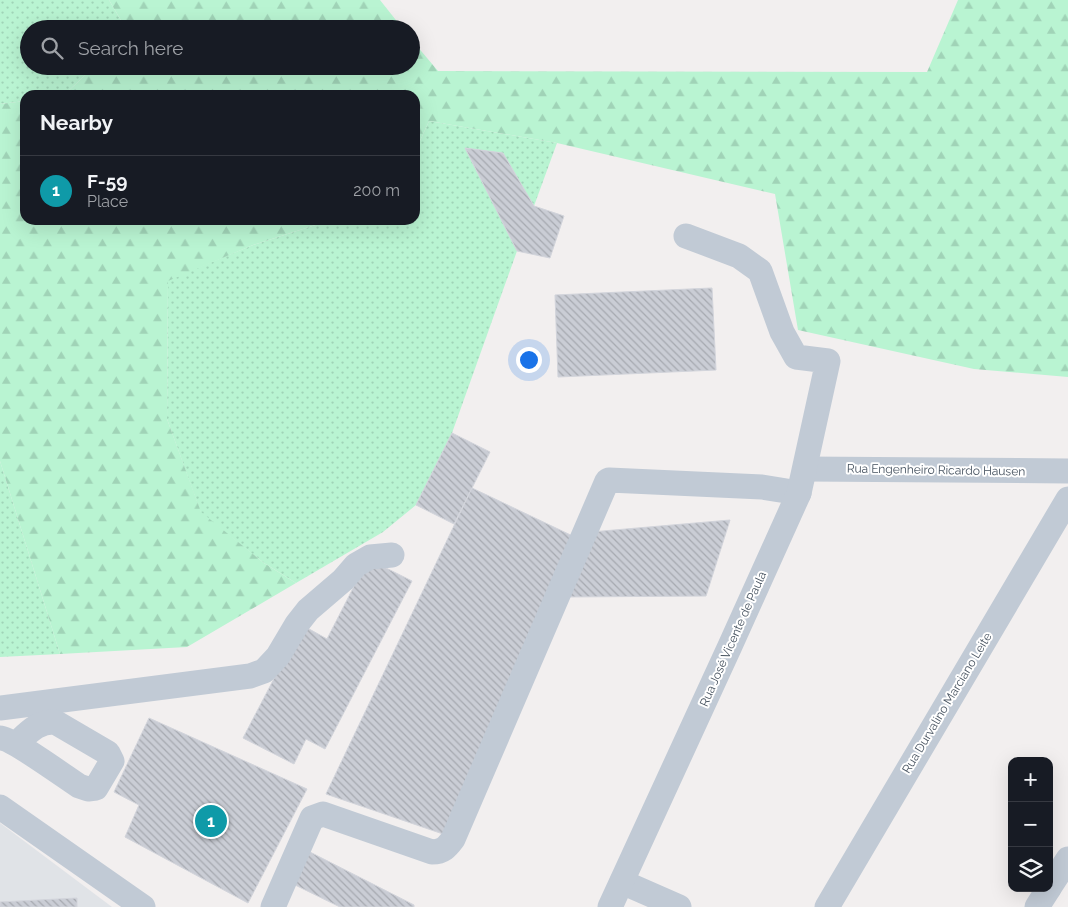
<!DOCTYPE html>
<meta charset="utf-8">
<style>
body{margin:0;font-family:Raleway,sans-serif;background:#242831;color:#f1f3f6}
.controls{position:absolute;right:15px;bottom:15px;display:grid;overflow:hidden;border-radius:10px;box-shadow:0 5px 20px #0002}
.controls button{width:45px;height:45px;display:grid;place-items:center;padding:0;border:0;border-bottom:1px solid #363941;background:#171b24;color:#f1f3f6;font:25px sans-serif}
.you{position:absolute;left:528px;top:359px;width:18px;height:18px;margin:-12px;border:4px solid #fff;border-radius:50%;background:#1a73e8;box-shadow:0 0 0 8px #1a73e833}
.badge{display:grid;place-items:center;width:32px;height:32px;border-radius:50%;background:#0663f4;color:#fff;font-size:16px;font-weight:700}
.pin{position:absolute;translate:-50% -50%;border:2px solid #fff;box-shadow:0 1px 5px #0006}
.list{margin:0;padding:0;list-style:none}
h2{display:flex;justify-content:space-between;align-items:center;height:65px;margin:0;padding:0 20px;font-size:21px}
h2 small{font-size:16px;font-weight:400;color:#9ea1a6}
.list li{display:grid;grid-template-columns:32px 1fr auto;gap:15px;align-items:center;box-sizing:border-box;height:70px;padding:0 20px;border-top:1px solid #363941}
.list b{display:block;font-size:19px;white-space:nowrap}
.list p{margin:0;font-size:16px;white-space:nowrap;color:#9ea1a6}
.list em{font-size:16px;font-style:normal;color:#9ea1a6}
.icon{flex:none;width:28px;height:28px;fill:none;stroke:currentColor;stroke-width:2;stroke-linecap:round;stroke-linejoin:round}
.map{position:relative;flex:none;width:1068px;height:907px;overflow:hidden}
.search{position:absolute;background:#171b24;box-shadow:0 5px 20px #0002;left:20px;top:20px;width:400px;height:55px;display:flex;align-items:center;gap:12px;box-sizing:border-box;padding:0 18px;border-radius:28px;color:#9ea1a6;font-size:19px}
.panel{position:absolute;background:#171b24;box-shadow:0 5px 20px #0002;left:20px;top:90px;width:400px;height:135px;border-radius:15px}
.map>svg:first-child{display:block}
.airport{fill:#e0e3e7}
.grass{fill:url(#grass-dots)}
.forest{fill:url(#forest-firs)}
.building{fill:url(#building-back-hatch);stroke:#d2d4db}
.lines{fill:none;stroke-linecap:round;stroke-linejoin:round}
.minor{stroke:#c1cad5;stroke-width:25}
.labels{text-anchor:middle;dominant-baseline:central;stroke-width:4;stroke-linejoin:round;paint-order:stroke}
.street-label{font-size:12px;fill:#45515e;stroke:#fff}
</style>
<div class="map">
<svg width="1068" height="907" viewBox="0 0 1068 907">
<defs>
<pattern id="grass-dots" width="8" height="8" patternUnits="userSpaceOnUse" patternTransform="scale(1.25)"><rect width="8" height="8" fill="#b9f4d2"/><path d="M2 2h.1M6 6h.1" fill="none" stroke="#a0d3b7" stroke-width="1.8" stroke-linecap="round"/></pattern>
<pattern id="forest-firs" width="22" height="20" patternUnits="userSpaceOnUse" patternTransform="scale(1.25)"><rect width="22" height="20" fill="#b9f4d2"/><path d="M5 1l3.5 6h-7zM16 11l3.5 6h-7z" fill="#a0d3b7"/></pattern>
<pattern id="building-back-hatch" width="6" height="6" patternUnits="userSpaceOnUse" patternTransform="scale(1.25)"><rect width="6" height="6" fill="#cacdd5"/><path d="M-1 5l2 2M0 0l6 6M5-1l2 2" fill="none" stroke="#a6a9b0"/></pattern>
</defs>
<rect width="100%" height="100%" fill="#f2efef"/>
<path class="airport" d="M0,823L112,907H0Z"/>
<g class="grass">
<path d="M0,0H109L126,29H29V66H95L64,95H25V101L0,104Z"/>
<path d="M429,121L557,143L534,206L503,153L465,148L517,251L452,433L416,505L383,532L296,583L264,563L201,513L167,419L168,280L253,245L331,220H415V152Z"/>
<path d="M0,461L60,654L0,657Z"/>
</g>
<g class="forest">
<path d="M109,0H380L403,29H126Z"/>
<path d="M958,0H1068V377L974,369L798,330L775,194L557,143L429,121L415,152V95H64L95,66H411V39L438,71L927,72Z"/>
<path d="M25,101V220H331L253,245L168,281L167,419L201,512L264,563L296,583L187,647L60,654L0,461V104Z"/>
</g>
<g class="building">
<path d="M465,148L503,153L534,206L564,216L550,258L517,251Z"/>
<path d="M712,288L716,370L558,377L555,295Z"/>
<path d="M452,433L490,452L454,524L416,505Z"/>
<path d="M472,488L579,539L443,834L326,794Z"/>
<path d="M730,520L706,596L561,597L591,532Z"/>
<path d="M368,559L412,581L325,749L306,739L294,764L243,738L302,625L327,639Z"/>
<path d="M149,718L307,789L248,903L125,837L139,805L114,792Z"/>
<path d="M304,849L414,905V907H340L289,882Z"/>
<path d="M77,898V907H0V902Z"/>
</g>
<g class="lines">
<g class="minor">
<path d="M805,469L1068,471"/>
<path d="M0,708L250,676L264,671L278,656L297,624L308,610L343,580L356,565L370,557L392,555"/>
<path d="M0,738C12,738 65,777 79,786L88,789L96,788L112,761L108,753L55,722C38,721 28,733 16,744"/>
<path d="M0,807L143,907"/>
<path d="M622,882L679,907"/>
<path d="M1049,888L1068,859"/>
<path d="M273,907L312,818L323,814L432,852C443,852 447,847 453,839L607,481L609,480L762,487L799,493"/>
<path d="M610,907L730,646L799,493L828,361L796,357L782,332L760,271L739,256L686,236"/>
<path d="M827,907L1068,499"/>
<path d="M1037,907L1049,888"/>
</g>
</g>
<g class="labels">
<g class="street-label">
<text transform="translate(936 470) rotate(1)">Rua Engenheiro Ricardo Hausen</text>
<text transform="translate(733 639) rotate(-66)">Rua José Vicente de Paula</text>
<text transform="translate(947 703) rotate(-59)">Rua Durvalino Marciano Leite</text>
</g>
</g>
</svg>
<div class="controls">
<button>+</button>
<button>−</button>
<button><svg class="icon" aria-label="layers" viewBox="0 0 24 24"><path d="M12 4l9 5-9 5-9-5zM3 14l9 5 9-5"/></svg></button>
</div>
<div class="you"></div>
<div class="pin badge" style="left:211px;top:821px;background:#0f9aa8">1</div>
<div class="search"><svg class="icon" aria-label="search" viewBox="0 0 24 24"><circle cx="10" cy="10" r="6"/><path d="M15 15l6 6"/></svg>Search here</div>
<section class="panel">
<h2>Nearby<small></small></h2>
<ul class="list">
<li><span class="badge" style="background:#0f9aa8">1</span><div><b>F-59</b><p>Place</p></div><em>200 m</em></li>
</ul>
</section>
</div>
